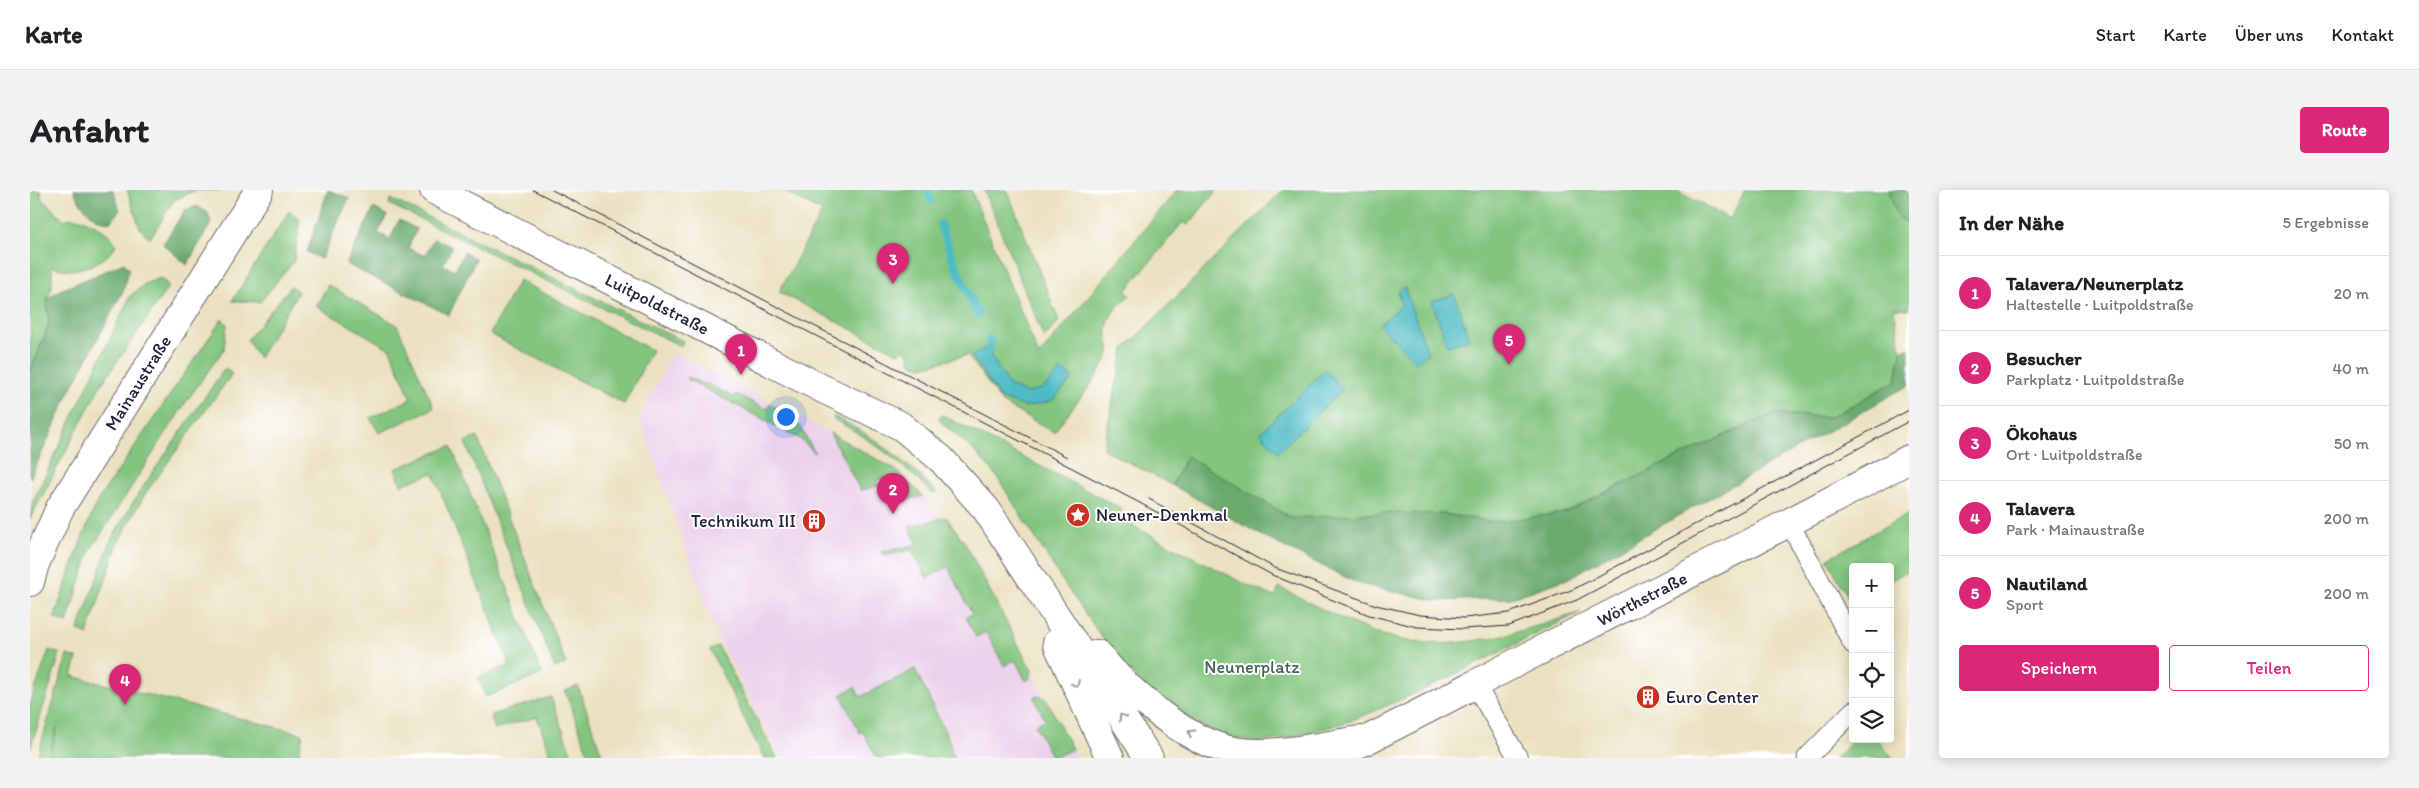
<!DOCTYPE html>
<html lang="de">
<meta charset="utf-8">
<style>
body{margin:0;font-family:Itim,sans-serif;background:#f2f2f2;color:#202124}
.controls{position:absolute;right:15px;bottom:15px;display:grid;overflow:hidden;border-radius:5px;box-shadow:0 2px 12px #0003}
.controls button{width:45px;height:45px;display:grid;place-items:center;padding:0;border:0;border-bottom:1px solid #e0e0e0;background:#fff;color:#202124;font:25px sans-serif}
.you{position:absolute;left:755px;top:226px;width:18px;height:18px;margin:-12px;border:4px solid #fff;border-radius:50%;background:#1a73e8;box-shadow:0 0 0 8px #1a73e833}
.badge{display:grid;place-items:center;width:32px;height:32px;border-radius:50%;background:#db2777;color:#fff;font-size:16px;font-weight:700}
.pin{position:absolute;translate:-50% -41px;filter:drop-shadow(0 1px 2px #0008)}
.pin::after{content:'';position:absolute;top:26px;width:18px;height:15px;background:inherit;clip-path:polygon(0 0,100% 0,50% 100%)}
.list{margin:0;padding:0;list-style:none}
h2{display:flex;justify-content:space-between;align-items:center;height:65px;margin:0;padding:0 20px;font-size:21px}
h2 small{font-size:16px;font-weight:400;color:#757577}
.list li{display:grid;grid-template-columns:32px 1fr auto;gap:15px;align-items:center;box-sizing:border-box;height:75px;padding:0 20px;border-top:1px solid #e0e0e0}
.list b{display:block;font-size:19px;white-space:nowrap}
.list p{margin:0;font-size:16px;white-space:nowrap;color:#757577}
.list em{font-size:16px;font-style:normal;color:#757577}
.actions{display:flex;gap:10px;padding:15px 20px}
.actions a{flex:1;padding:11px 0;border:1px solid #db2777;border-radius:5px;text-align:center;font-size:18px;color:#db2777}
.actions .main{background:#db2777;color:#fff}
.icon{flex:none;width:28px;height:28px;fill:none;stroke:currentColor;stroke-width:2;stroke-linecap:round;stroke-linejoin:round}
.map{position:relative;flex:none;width:1879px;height:568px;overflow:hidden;border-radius:5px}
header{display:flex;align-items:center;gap:30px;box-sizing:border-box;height:70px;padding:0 25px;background:#fff;border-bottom:1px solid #e0e0e0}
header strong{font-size:24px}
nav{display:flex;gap:28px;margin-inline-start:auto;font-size:18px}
.intro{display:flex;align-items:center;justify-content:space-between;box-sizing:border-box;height:120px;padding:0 30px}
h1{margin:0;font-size:35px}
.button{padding:12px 22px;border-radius:5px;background:#db2777;color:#fff;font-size:18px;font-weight:700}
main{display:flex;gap:30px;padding:0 30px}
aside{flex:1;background:#fff;border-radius:5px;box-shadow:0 2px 12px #0003}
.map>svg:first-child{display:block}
.built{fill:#ebd1eb}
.green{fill:#82c57e;stroke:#52745c}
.forest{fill:#69aa6d;stroke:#466654}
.water{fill:#4dbbc5;stroke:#386e80}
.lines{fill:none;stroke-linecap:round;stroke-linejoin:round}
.stream{stroke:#4dbbc5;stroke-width:8}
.minor-casing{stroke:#68656a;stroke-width:21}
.secondary-casing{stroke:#68656a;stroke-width:30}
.primary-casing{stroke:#68656a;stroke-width:30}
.minor{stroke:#fff;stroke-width:19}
.secondary{stroke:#fff;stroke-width:28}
.primary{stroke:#fff;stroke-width:28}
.tram{stroke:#22223b;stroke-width:1}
.oneway{stroke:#9c9ca7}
.labels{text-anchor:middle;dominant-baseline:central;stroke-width:4;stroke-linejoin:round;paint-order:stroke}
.street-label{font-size:18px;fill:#22223b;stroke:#fff}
.poi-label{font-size:18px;fill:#22223b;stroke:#fff;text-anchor:start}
.park-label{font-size:18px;fill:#486356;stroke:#fff}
</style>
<header>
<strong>Karte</strong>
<nav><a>Start</a><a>Karte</a><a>Über uns</a><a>Kontakt</a></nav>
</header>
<div class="intro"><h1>Anfahrt</h1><a class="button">Route</a></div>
<main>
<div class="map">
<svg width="1879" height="568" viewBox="0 0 1879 568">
<rect width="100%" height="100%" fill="#fff"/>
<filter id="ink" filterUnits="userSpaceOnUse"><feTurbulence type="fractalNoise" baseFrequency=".02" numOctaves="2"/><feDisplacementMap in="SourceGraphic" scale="10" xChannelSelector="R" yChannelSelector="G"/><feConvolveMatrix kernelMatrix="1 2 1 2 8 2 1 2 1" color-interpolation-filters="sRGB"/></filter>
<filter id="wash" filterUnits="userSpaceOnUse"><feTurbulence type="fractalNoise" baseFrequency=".0096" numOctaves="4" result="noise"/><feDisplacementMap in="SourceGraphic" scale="20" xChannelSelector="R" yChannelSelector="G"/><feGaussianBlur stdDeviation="1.12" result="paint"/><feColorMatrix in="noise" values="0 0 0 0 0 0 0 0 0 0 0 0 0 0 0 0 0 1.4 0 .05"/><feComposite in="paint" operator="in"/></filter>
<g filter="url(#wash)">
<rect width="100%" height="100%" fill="#ebe1c0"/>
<path class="built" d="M643,162L822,254L866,280L893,306L911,328L916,327L935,353L1047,568H751L687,446L609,228Z"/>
<g class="green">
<path d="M97,0H191H166L144,10L120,49L110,38Z"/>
<path d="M752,0H941L1009,166L1147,0H1187L1158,35L1153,32L1096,101L1100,105C1087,117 1075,127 1077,147C1078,153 1081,160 1078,166C1065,193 1042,217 1024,242L972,213L938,165L891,177L881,173L879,164L874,160L868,163L749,102L792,22Z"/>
<path d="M954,0H977L1029,131L1014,148Z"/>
<path d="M1253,0H1645L1700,29L1715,0H1859L1867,26L1879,33V119L1864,118L1871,160L1866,191L1801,227L1742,224L1637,272L1534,323L1464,332L1414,324L1356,323L1261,328L1186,283L1153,273L1142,295L1073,259L1094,159Z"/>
<path d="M0,1H11V8L34,30C50,22 78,40 86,54C80,73 37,88 22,75V98L17,109L19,134L0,183Z"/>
<path d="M361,9L653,151L651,156L359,14Z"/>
<path d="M259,21L270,29L264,71L230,112L202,111Z"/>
<path d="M131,88L139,96L69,198L0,329L3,311L100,106L116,93Z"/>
<path d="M489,90L622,160L594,214L460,144Z"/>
<path d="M298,95L367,135L404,218L349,243L340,228L381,209L360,159L286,116Z"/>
<path d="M261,96L268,102L229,168L217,150Z"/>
<path d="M192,129L197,134L194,159L156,212L60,361L37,433L24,428L52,348L68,310Z"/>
<path d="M195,178L202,184L115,304L88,353L57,445L48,440L81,350L110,301Z"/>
<path d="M658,187L675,195L676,193L704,207L706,204L736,219L739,214L765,227L785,263L770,249L657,189Z"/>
<path d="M912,225L1092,319L1089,326L1099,334L1219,396L1245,407L1249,397C1293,419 1341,448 1391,453C1446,457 1499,439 1551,422L1393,500L1321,531L1262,547L1230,552L1201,548L1162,531L1120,503L1080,459L1034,393L963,281L940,257L913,234L909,228Z"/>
<path d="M804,226C843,246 876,271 907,302L903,304C872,273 841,249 803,229Z"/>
<path d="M800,243L866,280L893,306L876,310L867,292L858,294L854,288L846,291L849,296L830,300Z"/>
<path d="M447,247L536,474L525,478L435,252Z"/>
<path d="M421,256L512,484L456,507L448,488L480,475L403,283L371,295L365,279Z"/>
<path d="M1879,323V380L1860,391V377H1823L1821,412L1797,369Z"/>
<path d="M916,327L935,353L1002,481L1000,488L996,491L985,470L974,476L956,442L946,447L936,427L942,424L918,377L897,388L882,360L853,365L851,362L888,354L879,337Z"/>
<path d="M688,456L747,568H734L680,460Z"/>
<path d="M19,460L30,464L0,560V513Z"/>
<path d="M37,465L47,468L42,486L273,544L268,568H20L27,537L18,568H7Z"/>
<path d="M885,479L918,548L924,568H847L833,542L830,543L811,505L825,497L830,507Z"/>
<path d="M548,496L573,568H560L535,501Z"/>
<path d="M1009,506L1016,509L1042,559L1024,568H1022L1005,535L1015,530L1004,507Z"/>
<path d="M521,507L543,568H522L507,527L465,539L460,525Z"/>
<path d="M1825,549H1846L1863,568H1805Z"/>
</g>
<g class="forest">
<path d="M44,0H83L90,20L81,31C66,35 48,13 44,0Z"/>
<path d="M298,0L319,8L291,69L277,62Z"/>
<path d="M1859,0H1879V33L1867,27Z"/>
<path d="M167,16L178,23L181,33L157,75L133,54L155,20Z"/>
<path d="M344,18L357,25L348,43L360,49L369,30L387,39L378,58L395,66L404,48L422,57L413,75L425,80L434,62L446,69L419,125L316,74Z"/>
<path d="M94,73L99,79L93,101L40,201L0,289V183L19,134L17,109L26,102Z"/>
<path d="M1879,158V195L1537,389L1481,408L1408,411L1329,394L1240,350L1142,295L1157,266L1261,328L1356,323L1414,324L1464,332L1534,323L1637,272L1742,224L1801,227L1866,191L1871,160Z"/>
</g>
<g class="water">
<path d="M1374,97L1398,163L1386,172L1349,135L1372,115L1368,102Z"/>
<path d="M1424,104L1439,149L1417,156L1402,111Z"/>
<path d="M956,158L979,195L996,203L1014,198L1031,180L1043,188L1022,211L995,217L970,208L942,166Z"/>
<path d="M1295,180L1313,199L1248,262L1230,243Z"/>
</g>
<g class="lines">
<g class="stream">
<path d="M897,0L901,10"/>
<path d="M910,34L927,79L948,125"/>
<path d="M958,161L961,153L959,149"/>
</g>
</g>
</g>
<g filter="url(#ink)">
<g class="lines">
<g class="minor-casing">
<g id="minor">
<path d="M1760,334L1823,454"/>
<path d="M1445,494L1488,568"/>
<path d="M1777,568L1823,521"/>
</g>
</g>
<g class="secondary-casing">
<g id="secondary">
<path d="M404,0L793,199L871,236L911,269L956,319L1119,568"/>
<path d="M0,392L5,374L30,318L229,0"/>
<path d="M1027,453L1080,568"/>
<path d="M1067,464C1099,502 1160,557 1212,562C1250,566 1291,556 1329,550"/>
</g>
</g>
<g class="primary-casing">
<path id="primary" d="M1299,568C1366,537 1431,501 1497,467C1625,402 1753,337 1879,269"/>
</g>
<use href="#minor" class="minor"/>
<use href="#secondary" class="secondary"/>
<use href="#primary" class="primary"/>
<g class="tram">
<path d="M503,0L1108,312L1242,385L1339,425L1387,437L1433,439L1479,436L1547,410L1879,231"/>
<path d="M522,0L1037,267"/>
<path d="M1119,309L1245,378L1346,415L1390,425L1434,428L1479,423L1544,399L1879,220"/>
</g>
</g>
<defs><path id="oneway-chevron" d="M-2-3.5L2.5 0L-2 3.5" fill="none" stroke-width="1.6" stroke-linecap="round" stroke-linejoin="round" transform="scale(1.25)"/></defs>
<g class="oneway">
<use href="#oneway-chevron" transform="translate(1046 494) rotate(65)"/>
<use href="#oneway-chevron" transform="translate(1092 527) rotate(-123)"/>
<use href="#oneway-chevron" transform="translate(1161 543) rotate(-148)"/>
</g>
</g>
<defs>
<g id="sight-disc" transform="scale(1.25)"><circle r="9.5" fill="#c8321e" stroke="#fff"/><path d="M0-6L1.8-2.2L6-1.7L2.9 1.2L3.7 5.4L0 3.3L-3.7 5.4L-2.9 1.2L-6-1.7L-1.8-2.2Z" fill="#fff"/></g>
<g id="building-disc" transform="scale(1.25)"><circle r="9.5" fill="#c8321e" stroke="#fff"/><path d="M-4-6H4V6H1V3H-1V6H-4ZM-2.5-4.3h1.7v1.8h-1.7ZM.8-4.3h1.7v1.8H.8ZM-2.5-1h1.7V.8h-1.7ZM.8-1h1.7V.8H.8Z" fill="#fff"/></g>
</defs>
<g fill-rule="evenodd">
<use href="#sight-disc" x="1048" y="325"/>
<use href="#building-disc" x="784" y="331"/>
<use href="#building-disc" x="1618" y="507"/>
</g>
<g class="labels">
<g class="street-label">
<text transform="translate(627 114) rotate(27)">Luitpoldstraße</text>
<text transform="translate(108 193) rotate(-58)">Mainaustraße</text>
<text transform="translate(1612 409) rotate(-27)">Wörthstraße</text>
</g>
<g class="poi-label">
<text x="1066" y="325">Neuner-Denkmal</text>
<text x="766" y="331" text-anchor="end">Technikum III</text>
<text x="1636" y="507">Euro Center</text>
</g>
<g class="park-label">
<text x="1222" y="477">Neunerplatz</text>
</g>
</g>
</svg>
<div class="controls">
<button>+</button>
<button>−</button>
<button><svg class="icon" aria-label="locate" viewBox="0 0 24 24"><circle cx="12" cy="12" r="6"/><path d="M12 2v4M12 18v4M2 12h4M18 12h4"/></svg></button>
<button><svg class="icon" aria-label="layers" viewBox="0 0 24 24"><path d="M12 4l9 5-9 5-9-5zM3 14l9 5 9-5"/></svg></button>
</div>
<div class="you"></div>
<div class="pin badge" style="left:711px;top:185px">1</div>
<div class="pin badge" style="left:863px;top:324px">2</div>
<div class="pin badge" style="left:863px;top:94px">3</div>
<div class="pin badge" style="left:95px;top:515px">4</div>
<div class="pin badge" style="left:1479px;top:175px">5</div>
</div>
<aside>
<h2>In der Nähe<small>5 Ergebnisse</small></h2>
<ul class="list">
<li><span class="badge">1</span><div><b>Talavera/Neunerplatz</b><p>Haltestelle · Luitpoldstraße</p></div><em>20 m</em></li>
<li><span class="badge">2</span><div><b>Besucher</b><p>Parkplatz · Luitpoldstraße</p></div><em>40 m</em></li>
<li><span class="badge">3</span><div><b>Ökohaus</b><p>Ort · Luitpoldstraße</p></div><em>50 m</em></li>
<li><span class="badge">4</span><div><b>Talavera</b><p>Park · Mainaustraße</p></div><em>200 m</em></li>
<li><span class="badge">5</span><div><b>Nautiland</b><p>Sport</p></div><em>200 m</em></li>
</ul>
<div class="actions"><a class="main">Speichern</a><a>Teilen</a></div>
</aside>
</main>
